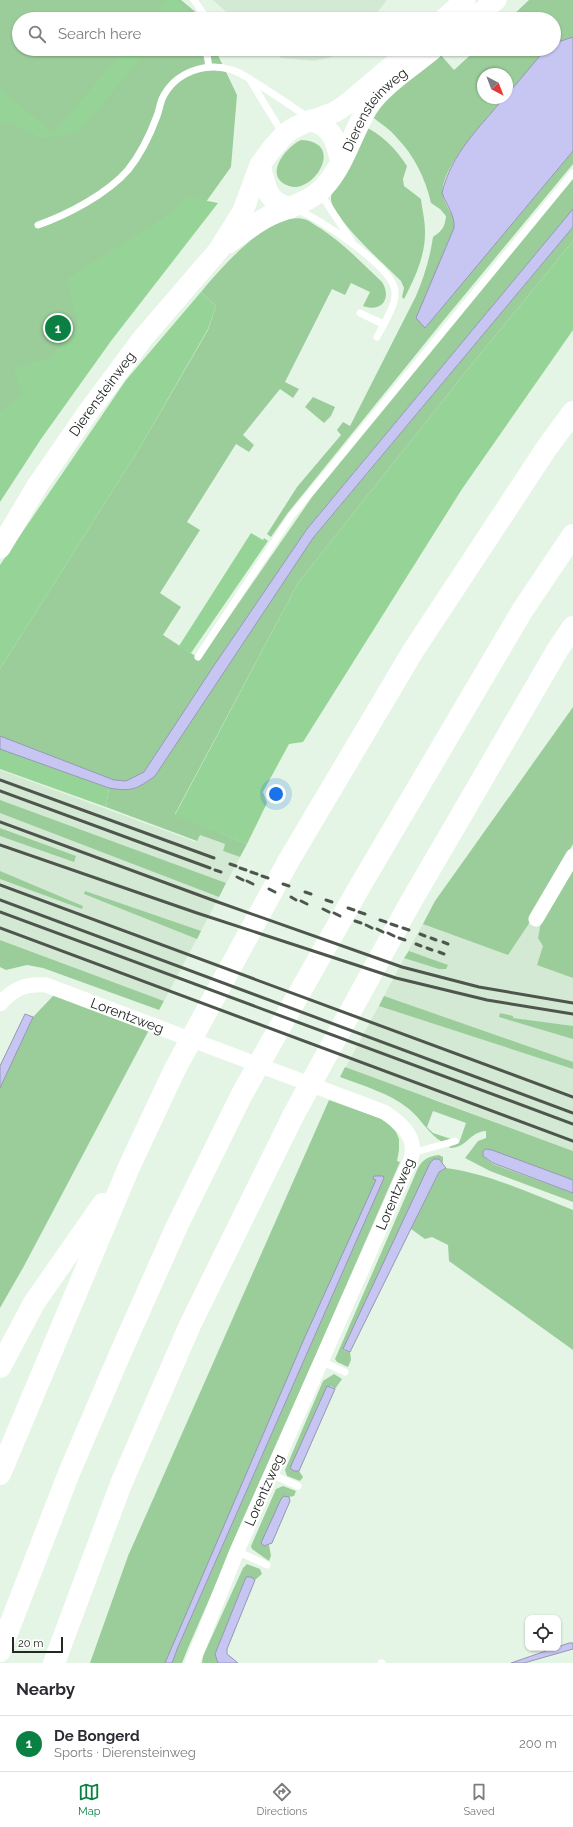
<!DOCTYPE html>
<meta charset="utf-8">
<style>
body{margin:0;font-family:Raleway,sans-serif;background:#f2f2f3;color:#2b2b33}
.controls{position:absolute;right:12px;bottom:12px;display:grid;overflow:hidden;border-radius:8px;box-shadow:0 1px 3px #0004}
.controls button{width:36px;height:36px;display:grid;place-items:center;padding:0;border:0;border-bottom:1px solid #e1e1e2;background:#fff;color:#2b2b33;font:20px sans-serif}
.compass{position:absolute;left:477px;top:68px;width:36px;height:36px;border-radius:50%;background:#fff;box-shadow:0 1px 3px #0004;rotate:138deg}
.scale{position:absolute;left:12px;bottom:10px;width:51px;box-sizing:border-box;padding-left:4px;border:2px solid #222822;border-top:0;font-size:11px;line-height:14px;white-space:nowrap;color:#222822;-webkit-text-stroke:3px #fff;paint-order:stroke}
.you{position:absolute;left:276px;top:794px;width:14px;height:14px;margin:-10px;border:3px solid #fff;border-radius:50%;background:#1a73e8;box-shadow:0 0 0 6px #1a73e833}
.badge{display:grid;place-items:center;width:26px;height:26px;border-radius:50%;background:#0b8043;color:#fff;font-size:13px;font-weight:700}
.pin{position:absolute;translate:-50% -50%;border:2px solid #fff;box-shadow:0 1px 4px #0006}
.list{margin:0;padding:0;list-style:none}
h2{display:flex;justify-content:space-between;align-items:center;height:52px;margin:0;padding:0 16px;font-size:17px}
h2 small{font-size:13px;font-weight:400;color:#7c7c81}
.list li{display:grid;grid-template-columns:26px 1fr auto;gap:12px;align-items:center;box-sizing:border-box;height:56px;padding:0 16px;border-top:1px solid #e1e1e2}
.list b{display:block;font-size:15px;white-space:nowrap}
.list p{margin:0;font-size:13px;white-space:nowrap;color:#7c7c81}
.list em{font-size:13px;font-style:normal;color:#7c7c81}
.icon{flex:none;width:22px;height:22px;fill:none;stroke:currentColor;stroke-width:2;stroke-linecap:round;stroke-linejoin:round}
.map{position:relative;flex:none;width:573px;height:1663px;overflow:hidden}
.search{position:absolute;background:#fff;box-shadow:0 1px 3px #0004;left:12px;right:12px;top:12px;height:44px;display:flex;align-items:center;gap:10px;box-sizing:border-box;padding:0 14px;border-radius:22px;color:#7c7c81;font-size:15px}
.sheet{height:108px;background:#fff}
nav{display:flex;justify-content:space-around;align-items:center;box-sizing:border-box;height:56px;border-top:1px solid #e1e1e2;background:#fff;font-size:11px;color:#7c7c81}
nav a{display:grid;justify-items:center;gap:2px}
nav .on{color:#0b8043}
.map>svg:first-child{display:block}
.built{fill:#d4e9d4}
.green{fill:#9bcd9b}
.forest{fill:#96d396}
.water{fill:#c7c6f3;stroke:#9697b4}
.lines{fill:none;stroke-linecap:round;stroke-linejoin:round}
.lane{stroke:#fff;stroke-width:7}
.street{stroke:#fff;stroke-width:15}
.secondary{stroke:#fff;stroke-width:21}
.highway{stroke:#fff;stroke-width:22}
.rail{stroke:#4d554d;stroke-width:3}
.labels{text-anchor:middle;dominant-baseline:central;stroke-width:3.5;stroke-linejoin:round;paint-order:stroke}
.street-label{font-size:14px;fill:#222822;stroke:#fff}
</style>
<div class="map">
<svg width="573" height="1663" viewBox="0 0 573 1663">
<rect width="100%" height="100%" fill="#e5f5e5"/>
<g class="built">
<path d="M213,0H387L372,19H234Z"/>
<path d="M266,49H342L331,57L315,61L282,58Z"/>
<path d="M0,770L196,842L200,835L225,844L223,851L240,857L164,1001L0,940Z"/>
<path d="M435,901L532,915L573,934V1151L434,1099L341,1076Z"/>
</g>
<g class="green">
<path d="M0,0H181L198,14L200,19H19V49H215L237,95L231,167L0,489Z"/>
<path d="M529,0H573V37L554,43V19H509Z"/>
<path d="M477,49H547L507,95V74H483V98H504C488,117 439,169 443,194C444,207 457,215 454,228C451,237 446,245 443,254C435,277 431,303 425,328L573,151V164L443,321L287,514L271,537L267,534L297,487L341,435L337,430L343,422L350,426L416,296C424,277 430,258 433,237C442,231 445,227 446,216L440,209L431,203C426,180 414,155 397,138C390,129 380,123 371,116L378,105L439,53L454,70Z"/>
<path d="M363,126C382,134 396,149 407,166L403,179L404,186L421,199C422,209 425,220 425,230C426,254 415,278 404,299L402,297L404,288L401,281C386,266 331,217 331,199C330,186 356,141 363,126Z"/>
<path d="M301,140C347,142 313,195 289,186C262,176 286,147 301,140Z"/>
<path d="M573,179V209L307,529L213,667L144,772L126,781L114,780L0,736V669L139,449L208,330L216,306L201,292C221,268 273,207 307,220C311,222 316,226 320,228C343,243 362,263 382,282C392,298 382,313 363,306L370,292L351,283L345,295L332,289L285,382L299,389L293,398L280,389L243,435L254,445L249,452L236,444L187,522L200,530L160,593L181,607L163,635L200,659L312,497Z"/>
<path d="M573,227V241L472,364L298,583L175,814L247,844L240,857L223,851L225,844L200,835L197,841L106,807L109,788C132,792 137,789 155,776L313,538Z"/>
<path d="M313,397L335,407L331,416L324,423L305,407Z"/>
<path d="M573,707V844L537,906L528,925L508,955L423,924L435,901Z"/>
<path d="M0,800L226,883L219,897L0,813Z"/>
<path d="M0,828L76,856L74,862L0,836Z"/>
<path d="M573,867V978L537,965L543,946L538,938L541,922Z"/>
<path d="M0,871L83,906L82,909L0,879Z"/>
<path d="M85,891L201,931L197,939L84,894Z"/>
<path d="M0,940L164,1001L159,1010L43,968L27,965L6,970L0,967Z"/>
<path d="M409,951L448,965L446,969H439L404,958Z"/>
<path d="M54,995L149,1030L24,1266L0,1308V1088L33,1017Z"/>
<path d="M384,996L573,1062V1069L379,1006Z"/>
<path d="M500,1013L513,1016V1018L573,1026V1039L499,1017Z"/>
<path d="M345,1067L573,1151V1180L492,1150L483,1156L493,1164L573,1193V1202L490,1171L465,1158L478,1141L486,1138V1131C469,1132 467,1148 450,1148L449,1147L459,1143L466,1123L433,1111L427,1127L433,1133L451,1139L442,1142C428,1133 421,1119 409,1109C390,1093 363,1086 340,1077Z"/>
<path d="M329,1100L385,1120L396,1132L399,1139V1150L397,1161L400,1162L188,1648L182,1663H172L178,1647L384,1178L374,1176L373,1179L376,1180L165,1663H90L128,1556Z"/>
<path d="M439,1155L443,1157V1163L439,1159L343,1350L350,1352L351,1360L348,1367L337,1362L335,1359L418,1168C423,1159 429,1156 439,1155Z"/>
<path d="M446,1168C490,1174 532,1194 573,1210V1350L449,1261L448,1245L432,1237L425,1239L411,1229L439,1172Z"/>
<path d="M334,1374L342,1379L335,1389L331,1386L294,1471H299L303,1477L300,1481L287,1476L285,1470L323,1381Z"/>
<path d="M283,1486L296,1491L294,1496L289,1497L284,1496L264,1546L269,1545L271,1556L269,1561L252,1549L251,1546L276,1489Z"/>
<path d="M247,1564L260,1569L262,1574L255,1580L251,1577H246L215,1654L218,1663H202L203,1656L243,1568Z"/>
</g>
<g class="forest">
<path d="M164,0H176L198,19H151L165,2Z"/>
<path d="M125,49H149L81,129L63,135L41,138L26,130L0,121V89L53,133Z"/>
<path d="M188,197L218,203L111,341L41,439L0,502V411L4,409L21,395L14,368L49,359L79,325L67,279L169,214Z"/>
<path d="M573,241V330L462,489L303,742L289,744L263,792L267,803L247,844L175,815L298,583L472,364Z"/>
<path d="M201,292L216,306L208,329L139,449L0,669V565L126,380Z"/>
<path d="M251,533L263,540L264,538L268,541L191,653L179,646Z"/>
<path d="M0,749L109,788L106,807L0,769Z"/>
</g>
<g class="water">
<path d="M573,37V151L425,328L416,318L454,228C455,215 447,206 442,193C451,154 479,128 504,98H507V95L544,51L547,49H554L555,43Z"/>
<path d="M573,209V227L313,538L155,776C137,789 132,792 109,788L0,749V736L114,780L126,781L144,772L213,667L307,529Z"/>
<path d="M25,1014L33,1017L0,1088V1066Z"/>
<path d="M486,1149L492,1150L573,1180V1193L493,1163L483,1156V1151Z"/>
<path d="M434,1159H439L446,1168L439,1172L350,1352L343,1349L430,1163Z"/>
<path d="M374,1176H383L384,1178L178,1647L172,1663H165L304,1339L376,1180L373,1179Z"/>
<path d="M327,1386L335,1389L299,1471H294L290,1468Z"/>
<path d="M284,1496L289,1497L290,1501L272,1543L264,1546L261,1543L281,1499Z"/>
<path d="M246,1577H251L255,1580L227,1649V1654L238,1663H218L215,1654Z"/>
<path d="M569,1643H573V1649L524,1663H511Z"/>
</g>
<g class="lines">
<g class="lane">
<path d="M194,0L205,16V19"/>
<path d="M206,49L209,67"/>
<path d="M250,80L283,134"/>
<path d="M320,193L351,240"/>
<path d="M297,210C318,217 394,268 395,291C396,306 384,323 377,337"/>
<path d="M38,225C67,215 107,194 128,170C140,155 150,135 157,116C159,111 160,104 162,99C174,73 205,61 232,70C240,72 248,78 256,83C274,94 291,106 309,118"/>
<path d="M360,313L383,324"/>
<path d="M198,657L292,515L573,173"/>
<path d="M412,1153L455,1141"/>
<path d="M321,1361L345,1372"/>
<path d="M271,1474L298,1486"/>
<path d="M237,1551L267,1565"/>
<path d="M381,1663H382"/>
</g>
<g class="street">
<path d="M536,919L573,856"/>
<path id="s1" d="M0,1004C13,989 26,983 46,985L384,1112C398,1121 416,1135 412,1154C411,1160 408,1167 405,1172L237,1551L192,1663"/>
</g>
<g class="secondary">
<path d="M444,19L465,0"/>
<path d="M473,19L496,0"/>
<path d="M311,120C334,129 335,139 341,162"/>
<path d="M260,165C266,188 266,201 290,208"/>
<path id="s2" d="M228,243C242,233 256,222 271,215C289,207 310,202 324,187C345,164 352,133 368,107C382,85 413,66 433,49"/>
<path id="s3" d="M0,548L37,486L88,412L143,338L218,251L243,211L260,165L270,151L284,135L292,129L302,124L335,112L347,104L412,49"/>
</g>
<g class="highway">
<path d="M0,1367L34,1303L103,1204"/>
<path d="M0,1474L129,1167L175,1069L289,860L413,651L546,449L573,412"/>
<path d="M0,1651L69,1473L120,1354L177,1226L242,1094L360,886L522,611L573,535"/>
<path d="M54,1663L121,1484L190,1325L294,1114L409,905L558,649L573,627"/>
</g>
<g class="rail">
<path d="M0,780L214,858"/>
<path d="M0,791L210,868"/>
<path d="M0,822L215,901L402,967L479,987L573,1003"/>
<path d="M0,845L197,913L396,978L487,1000L573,1014"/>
<path d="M230,864L236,866"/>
<path d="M240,868L246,870"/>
<path d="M215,870L221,872"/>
<path d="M251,872L257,874"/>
<path d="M262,876L268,878"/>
<path d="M237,877L243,880"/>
<path d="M247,881L253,884"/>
<path d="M283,884L289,886"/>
<path d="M0,885L573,1097"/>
<path d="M269,889L275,892"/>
<path d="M305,892L311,894"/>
<path d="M291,897L296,900"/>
<path d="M0,900L573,1113"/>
<path d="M326,900L332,902"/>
<path d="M301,901L307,904"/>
<path d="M348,908L354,910"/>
<path d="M323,909L329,912"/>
<path d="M0,912L573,1124"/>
<path d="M359,912L365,914"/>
<path d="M334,913L340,916"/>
<path d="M380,920L386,922"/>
<path d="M355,921L361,923"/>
<path d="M391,924L397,926"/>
<path d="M366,925L372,928"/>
<path d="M0,928L573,1141"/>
<path d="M403,928L409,930"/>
<path d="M377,929L383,932"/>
<path d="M388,933L394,936"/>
<path d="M420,934L425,936"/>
<path d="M399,938L405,940"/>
<path d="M431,938L436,940"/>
<path d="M443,942L448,944"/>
<path d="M416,944L421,946"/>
<path d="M427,948L432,950"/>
<path d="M439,952L444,954"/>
</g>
</g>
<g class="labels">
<g class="street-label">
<text stroke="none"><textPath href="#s2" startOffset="205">Dierensteinweg</textPath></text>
<text stroke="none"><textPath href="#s3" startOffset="185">Dierensteinweg</textPath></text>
<text stroke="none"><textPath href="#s1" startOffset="139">Lorentzweg</textPath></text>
<text transform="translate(395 1194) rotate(-67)">Lorentzweg</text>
<text transform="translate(264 1490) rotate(-66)">Lorentzweg</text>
</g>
</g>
</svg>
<div class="controls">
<button><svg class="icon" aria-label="locate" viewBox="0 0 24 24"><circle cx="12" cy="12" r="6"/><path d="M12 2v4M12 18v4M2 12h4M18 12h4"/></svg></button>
</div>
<svg class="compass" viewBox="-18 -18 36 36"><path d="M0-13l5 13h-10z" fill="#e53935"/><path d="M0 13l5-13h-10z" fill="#7c7c81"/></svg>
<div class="scale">20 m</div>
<div class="you"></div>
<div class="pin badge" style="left:58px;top:328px">1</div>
<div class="search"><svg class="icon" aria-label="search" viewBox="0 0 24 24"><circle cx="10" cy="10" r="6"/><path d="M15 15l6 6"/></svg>Search here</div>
</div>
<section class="sheet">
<h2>Nearby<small></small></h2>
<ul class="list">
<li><span class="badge">1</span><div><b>De Bongerd</b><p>Sports · Dierensteinweg</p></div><em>200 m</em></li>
</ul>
</section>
<nav>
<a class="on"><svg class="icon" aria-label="map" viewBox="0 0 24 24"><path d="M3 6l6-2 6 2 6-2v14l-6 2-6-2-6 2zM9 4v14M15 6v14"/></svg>Map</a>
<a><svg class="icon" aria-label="directions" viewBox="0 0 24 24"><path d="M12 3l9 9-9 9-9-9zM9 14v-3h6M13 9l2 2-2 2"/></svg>Directions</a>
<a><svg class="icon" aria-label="saved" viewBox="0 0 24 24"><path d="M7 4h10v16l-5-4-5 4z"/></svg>Saved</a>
</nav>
